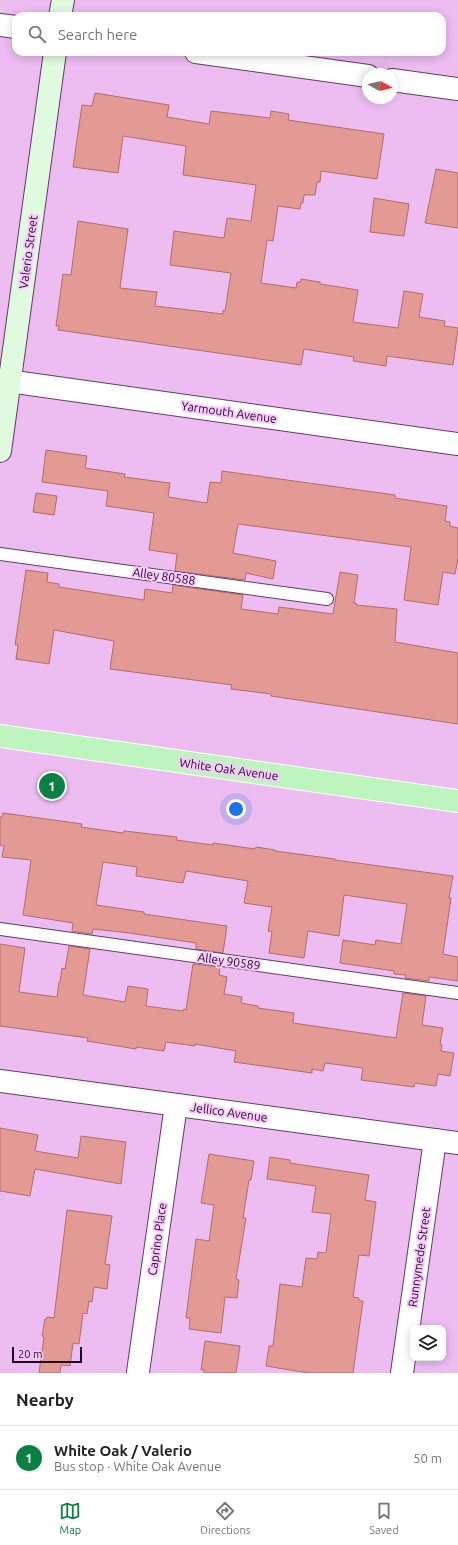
<!DOCTYPE html>
<meta charset="utf-8">
<style>
body{margin:0;font-family:Ubuntu,sans-serif;background:#f2f2f2;color:#222}
.controls{position:absolute;right:12px;bottom:12px;display:grid;overflow:hidden;border-radius:8px;box-shadow:0 2px 10px #0003}
.controls button{width:36px;height:36px;display:grid;place-items:center;padding:0;border:0;border-bottom:1px solid #e0e0e0;background:#fff;color:#222;font:20px sans-serif}
.compass{position:absolute;left:362px;top:68px;width:36px;height:36px;border-radius:50%;background:#fff;box-shadow:0 2px 10px #0003;rotate:98deg}
.scale{position:absolute;left:12px;bottom:10px;width:70px;box-sizing:border-box;padding-left:4px;border:2px solid #1e0c1f;border-top:0;font-size:11px;line-height:14px;white-space:nowrap;color:#1e0c1f;-webkit-text-stroke:3px #fac9ff;paint-order:stroke}
.you{position:absolute;left:236px;top:809px;width:14px;height:14px;margin:-10px;border:3px solid #fff;border-radius:50%;background:#1a73e8;box-shadow:0 0 0 6px #1a73e833}
.badge{display:grid;place-items:center;width:26px;height:26px;border-radius:50%;background:#0b8043;color:#fff;font-size:13px;font-weight:700}
.pin{position:absolute;translate:-50% -50%;border:2px solid #fff;box-shadow:0 1px 4px #0006}
.list{margin:0;padding:0;list-style:none}
h2{display:flex;justify-content:space-between;align-items:center;height:52px;margin:0;padding:0 16px;font-size:17px}
h2 small{font-size:13px;font-weight:400;color:#767676}
.list li{display:grid;grid-template-columns:26px 1fr auto;gap:12px;align-items:center;box-sizing:border-box;height:64px;padding:0 16px;border-top:1px solid #e0e0e0}
.list b{display:block;font-size:15px;white-space:nowrap}
.list p{margin:0;font-size:13px;white-space:nowrap;color:#767676}
.list em{font-size:13px;font-style:normal;color:#767676}
.icon{flex:none;width:22px;height:22px;fill:none;stroke:currentColor;stroke-width:2;stroke-linecap:round;stroke-linejoin:round}
.map{position:relative;flex:none;width:458px;height:1373px;overflow:hidden}
.search{position:absolute;background:#fff;box-shadow:0 2px 10px #0003;left:12px;right:12px;top:12px;height:44px;display:flex;align-items:center;gap:10px;box-sizing:border-box;padding:0 14px;border-radius:12px;color:#767676;font-size:15px}
.sheet{height:116px;background:#fff}
nav{display:flex;justify-content:space-around;align-items:center;box-sizing:border-box;height:56px;border-top:1px solid #e0e0e0;background:#fff;font-size:11px;color:#767676}
nav a{display:grid;justify-items:center;gap:2px}
nav .on{color:#0b8043}
.map>svg:first-child{display:block}
.building{fill:#e39a95;stroke:#b36d69}
.lines{fill:none;stroke-linecap:round;stroke-linejoin:round}
.lane-casing{stroke:#643b69;stroke-width:14}
.street-casing{stroke:#643b69;stroke-width:24}
.secondary-casing{stroke:#643b69;stroke-width:24}
.primary-casing{stroke:#fff;stroke-width:24}
.lane{stroke:#fff;stroke-width:12}
.street{stroke:#fff;stroke-width:22}
.secondary{stroke:#dffade;stroke-width:22}
.primary{stroke:#bef4bd;stroke-width:22}
.labels{text-anchor:middle;dominant-baseline:central;stroke-width:4;stroke-linejoin:round;paint-order:stroke}
.street-label{font-size:12px;fill:#1e0c1f;stroke:#fac9ff}
</style>
<div class="map">
<svg width="458" height="1373" viewBox="0 0 458 1373">
<rect width="100%" height="100%" fill="#edbcf1"/>
<g class="building">
<path d="M95,93L169,105L167,117L209,124L211,111L270,118L271,111L289,114L288,120L384,134L377,179L321,171L320,182H317L315,195H304L303,203H301L300,209L278,206L273,241L267,240L261,283L296,288L297,282H301V279L320,282V284L358,290L353,322L398,328L404,291L423,294L419,317L445,321L444,326L458,328L453,365L387,356L386,366L353,361L354,357L304,349L301,365L58,330L59,326H56L63,274L71,275L78,221L128,229L120,288L157,292L155,306L223,314V310L225,311L231,273L170,265L174,231L224,238L227,218L251,221L256,185L183,175L186,146L123,136L118,173L73,167L82,105L92,106Z"/>
<path d="M436,169L458,173V228L425,223Z"/>
<path d="M374,198L409,204L404,236L370,232Z"/>
<path d="M46,450L87,456L85,468L125,474L124,477L170,483L168,497L207,503L210,482L221,483L222,471L395,495V498L447,506L445,521L450,522V526L458,528V558L455,574L443,572L438,605L404,600L411,547L238,524L233,553L276,561L273,579L246,573L245,580L175,571L177,554L149,550L154,513L106,506L108,491L42,482Z"/>
<path d="M36,493L57,496L54,515L33,512Z"/>
<path d="M26,570L48,573L47,582L59,584V587L144,600L145,589L172,593L173,585L243,595L241,609L278,614L279,607L333,614L340,572L358,575L354,603H356V605L397,609L395,642L458,653V724L271,696V694L231,689L232,685L110,669L114,641L54,630L49,664L16,659L18,645H15Z"/>
<path d="M3,813L82,824L81,827L123,833L124,831L177,837L176,840L213,845V843L255,849L256,847L275,850V851L335,859V860L453,876L449,898H451L443,954L458,957V981L429,977V981L405,978L406,975L394,974V971L340,963L343,940L375,945L376,940L401,944L407,904L344,895L339,936L308,931L304,958L269,953L272,932L268,931L272,907L244,903L248,881L186,871L183,883L136,876L137,867L103,862L96,905L144,912V914L227,926L223,953L196,949V943L129,933L93,929L92,934L72,931L73,923L23,915L31,860L2,857L4,846L0,845V817H2Z"/>
<path d="M0,944L25,948L19,992L57,997L59,982H60L62,968L65,969L69,946L90,949L83,995L125,1002L128,986L148,989L146,1006L183,1011L184,1009L186,1010L193,964L220,967L219,975L227,977L224,994L242,997L241,1003L258,1006V1008L294,1013L293,1023L396,1038L403,993L426,996L422,1025L443,1028L440,1044L442,1045L441,1051L454,1053L450,1076L438,1074L436,1086L415,1083L414,1087L361,1080L363,1068L325,1063L323,1071L312,1069V1073L234,1062L236,1051L195,1044V1046L166,1042L164,1051L136,1047V1049L87,1041L88,1038L0,1026Z"/>
<path d="M0,1128L38,1135L35,1151L78,1158L81,1136L126,1142L121,1184L35,1169L30,1196L0,1191Z"/>
<path d="M209,1154L254,1161L251,1180H249L243,1218H246L236,1279L239,1280L237,1298L225,1297L221,1333L189,1329L190,1318H186L196,1239L209,1241L214,1205L201,1203Z"/>
<path d="M270,1157L290,1160V1163L369,1175L365,1200L376,1202L369,1256L359,1255L353,1297L359,1298V1301H363L353,1373H308L266,1366L269,1346H273L280,1284L302,1287L306,1258L317,1259L318,1252L326,1253L331,1214L312,1212L316,1186L267,1179Z"/>
<path d="M67,1210L112,1216L105,1264L110,1265L107,1289L94,1287L92,1302L89,1301L87,1314L83,1313L79,1344L73,1343L70,1366L61,1365L60,1373H39L44,1337L42,1336L45,1319H46L47,1317L54,1318Z"/>
<path d="M205,1341L240,1346L236,1373H204V1370H201Z"/>
</g>
<g class="lines">
<g class="lane-casing">
<g id="lane">
<path d="M0,554L327,599"/>
<path d="M0,929L458,993"/>
</g>
</g>
<g class="street-casing">
<g id="street">
<path d="M0,25L16,27"/>
<path d="M196,52L368,76"/>
<path d="M392,80L458,89"/>
<path d="M0,380L458,444"/>
<path d="M0,1081L458,1143"/>
<path d="M138,1372L176,1105"/>
<path d="M402,1373L435,1140"/>
</g>
</g>
<g class="secondary-casing">
<g id="secondary">
<path d="M60,16L63,0"/>
<path d="M0,451L55,52"/>
</g>
</g>
<g class="primary-casing">
<path id="primary" d="M0,736L458,801"/>
</g>
<use href="#lane" class="lane"/>
<use href="#street" class="street"/>
<use href="#secondary" class="secondary"/>
<use href="#primary" class="primary"/>
</g>
<g class="labels">
<g class="street-label">
<text transform="translate(28 252) rotate(-82)">Valerio Street</text>
<text transform="translate(229 412) rotate(8)">Yarmouth Avenue</text>
<text transform="translate(164 576) rotate(8)">Alley 80588</text>
<text transform="translate(229 769) rotate(8)">White Oak Avenue</text>
<text transform="translate(229 961) rotate(8)">Alley 90589</text>
<text transform="translate(229 1112) rotate(8)">Jellico Avenue</text>
<text transform="translate(157 1239) rotate(-82)">Caprino Place</text>
<text transform="translate(419 1257) rotate(-82)">Runnymede Street</text>
</g>
</g>
</svg>
<div class="controls">
<button><svg class="icon" aria-label="layers" viewBox="0 0 24 24"><path d="M12 4l9 5-9 5-9-5zM3 14l9 5 9-5"/></svg></button>
</div>
<svg class="compass" viewBox="-18 -18 36 36"><path d="M0-13l5 13h-10z" fill="#e53935"/><path d="M0 13l5-13h-10z" fill="#767676"/></svg>
<div class="scale">20 m</div>
<div class="you"></div>
<div class="pin badge" style="left:52px;top:786px">1</div>
<div class="search"><svg class="icon" aria-label="search" viewBox="0 0 24 24"><circle cx="10" cy="10" r="6"/><path d="M15 15l6 6"/></svg>Search here</div>
</div>
<section class="sheet">
<h2>Nearby<small></small></h2>
<ul class="list">
<li><span class="badge">1</span><div><b>White Oak / Valerio</b><p>Bus stop · White Oak Avenue</p></div><em>50 m</em></li>
</ul>
</section>
<nav>
<a class="on"><svg class="icon" aria-label="map" viewBox="0 0 24 24"><path d="M3 6l6-2 6 2 6-2v14l-6 2-6-2-6 2zM9 4v14M15 6v14"/></svg>Map</a>
<a><svg class="icon" aria-label="directions" viewBox="0 0 24 24"><path d="M12 3l9 9-9 9-9-9zM9 14v-3h6M13 9l2 2-2 2"/></svg>Directions</a>
<a><svg class="icon" aria-label="saved" viewBox="0 0 24 24"><path d="M7 4h10v16l-5-4-5 4z"/></svg>Saved</a>
</nav>
